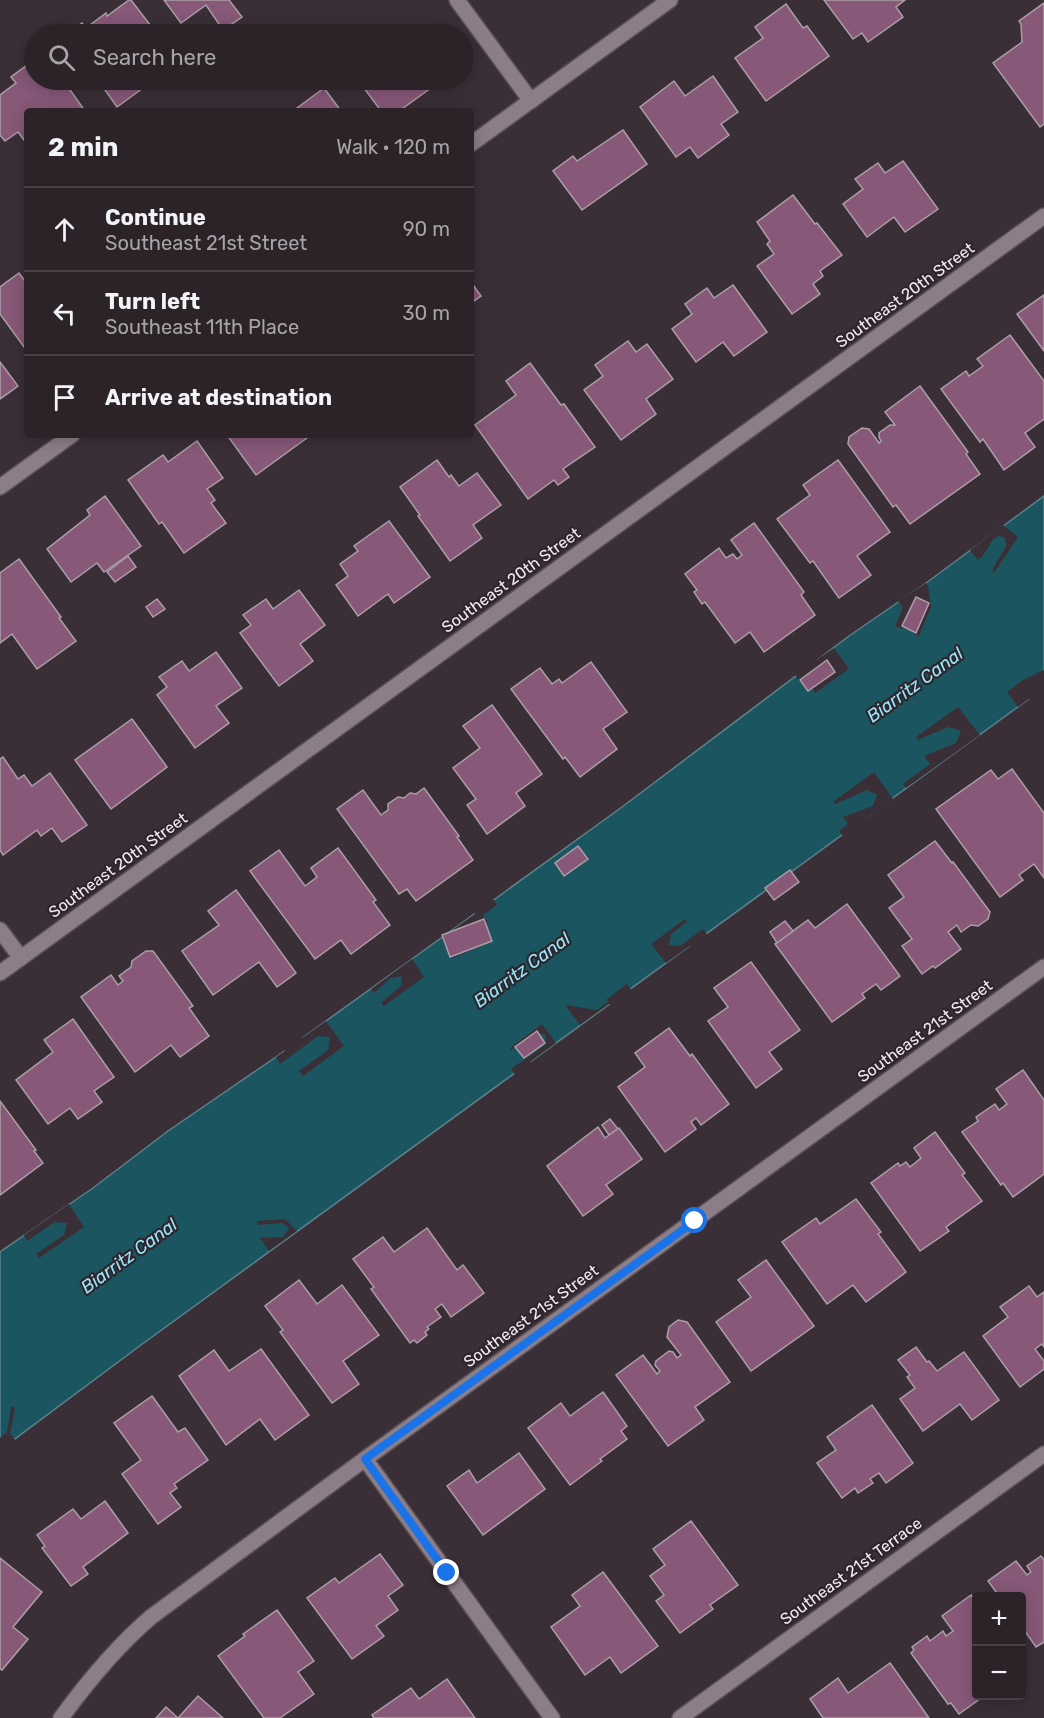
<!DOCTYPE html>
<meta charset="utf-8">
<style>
body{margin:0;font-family:Rubik,sans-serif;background:#342b31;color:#f1f3f6}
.controls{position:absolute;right:18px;bottom:18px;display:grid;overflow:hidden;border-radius:6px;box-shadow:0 3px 15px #0003}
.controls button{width:54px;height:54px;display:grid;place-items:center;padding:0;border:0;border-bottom:2px solid #484046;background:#2c2329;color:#f1f3f6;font:30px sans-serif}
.stop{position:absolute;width:18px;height:18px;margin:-14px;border:4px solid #1a73e8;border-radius:50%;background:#fff}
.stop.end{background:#1a73e8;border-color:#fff;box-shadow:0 2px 6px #0008}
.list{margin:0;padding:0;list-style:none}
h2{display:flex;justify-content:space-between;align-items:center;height:78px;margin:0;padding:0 24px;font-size:26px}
h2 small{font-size:20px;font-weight:400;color:#a6a4a8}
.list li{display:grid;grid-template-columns:39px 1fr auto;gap:18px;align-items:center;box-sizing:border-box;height:84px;padding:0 24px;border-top:2px solid #484046}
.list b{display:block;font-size:22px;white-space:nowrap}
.list p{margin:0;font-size:20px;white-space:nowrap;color:#a6a4a8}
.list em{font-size:20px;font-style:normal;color:#a6a4a8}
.icon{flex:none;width:33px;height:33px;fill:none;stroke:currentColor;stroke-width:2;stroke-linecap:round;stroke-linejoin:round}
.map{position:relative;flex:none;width:1044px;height:1718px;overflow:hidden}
.search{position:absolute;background:#2c2329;box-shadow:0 3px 15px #0003;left:24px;top:24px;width:450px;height:66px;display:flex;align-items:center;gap:15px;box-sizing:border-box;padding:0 21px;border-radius:33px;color:#a6a4a8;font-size:22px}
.panel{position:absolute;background:#2c2329;box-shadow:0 3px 15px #0003;left:24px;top:108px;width:450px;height:330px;border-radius:6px}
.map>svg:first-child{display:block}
.water{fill:#1b5560;stroke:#5c828b;stroke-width:1.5}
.pier{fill:#3b2f37}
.building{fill:#875878;stroke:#ac9ea7;stroke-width:1.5}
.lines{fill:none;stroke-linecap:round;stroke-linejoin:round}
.minor-casing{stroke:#584e55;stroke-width:18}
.minor{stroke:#8c7e87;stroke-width:15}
.route{stroke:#1a73e8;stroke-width:8}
.labels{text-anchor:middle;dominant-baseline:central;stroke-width:4.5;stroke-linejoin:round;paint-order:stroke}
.street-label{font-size:16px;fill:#f3ebf0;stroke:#31252d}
.water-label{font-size:18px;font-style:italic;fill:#93e8f9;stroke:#31252d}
</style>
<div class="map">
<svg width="1044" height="1718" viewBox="0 0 1044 1718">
<rect width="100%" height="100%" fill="#3b2f37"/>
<path class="water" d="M1044,496V688L141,1345L0,1450V1252L93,1188L168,1131L276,1057L412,959L622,807L849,636L926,583Z"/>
<g class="pier">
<path d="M1003,525L1018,537L994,573L992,570L1006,547V543L1004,537L999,536L993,539L982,557L978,560L970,550Z"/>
<path d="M926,583L928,586L931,607L919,636L914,634L926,607L913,603L902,629L895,626L903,608L898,601Z"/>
<path d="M834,648L849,669L815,693L812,689L833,674L832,666L825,664L800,682L794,673L814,658L816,660Z"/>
<path d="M1044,670V692L1031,701L1029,699L1018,707L1007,692L1023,680Z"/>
<path d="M958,707L980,735L906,788L903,784L930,764L924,756L956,743L961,731L948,727L918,740L916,737Z"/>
<path d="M874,772L893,799L864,820L865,823L844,838L839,831L848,824L843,817L873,806L877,795L867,790L835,804L833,802Z"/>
<path d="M492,898L497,905L483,915L488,922L459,932L462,948L492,937L491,942L452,958L444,936L475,914L474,911Z"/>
<path d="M685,919L687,922L671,934L669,945L680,946L703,929L708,936L692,948L690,946L666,963L651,944Z"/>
<path d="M412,959L424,977L384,1006L381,1003L401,986L402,976L391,978L374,993L371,989Z"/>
<path d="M627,984L632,991L612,1006L609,1004L580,1025L565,1005L597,1010L608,1002L607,999Z"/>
<path d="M326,1021L344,1046L303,1076L299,1071L328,1050L330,1037L318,1036L280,1064L276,1057L285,1051L283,1048L300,1036L302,1038Z"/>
<path d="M542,1024L556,1043L530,1062L532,1064L516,1076L511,1069L545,1045L546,1035L537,1033L511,1050L510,1048Z"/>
<path d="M69,1204L84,1227L39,1258L36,1254L64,1235L67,1223L55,1222L27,1241L24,1235Z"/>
<path d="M285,1219L297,1231L269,1251L260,1238L283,1237L289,1228L282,1223L258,1225L257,1221Z"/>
<path d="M13,1406L15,1408L10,1433L16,1441L0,1453V1438L7,1432L11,1408Z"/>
</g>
<g class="building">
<path d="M129,0H131L157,34H67L82,23L86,28L106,13L107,16Z"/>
<path d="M164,0H229L242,17L223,30L206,5L181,23Z"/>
<path d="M824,0H905L896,7L903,17L868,42L862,33L853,39Z"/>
<path d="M1044,3V124L1040,127L993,63L1022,42L1021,24L1019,21Z"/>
<path d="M786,4L803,28L807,26L829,56L766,101L735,58L763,38L755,27Z"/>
<path d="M410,27L416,34H400Z"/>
<path d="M34,60V80H63L85,111H27V144L18,132L5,141L0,135V95L16,83L11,77Z"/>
<path d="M713,76L738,112L721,124L729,135L698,158L690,147L676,157L640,107L674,81L685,96Z"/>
<path d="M98,80H154L117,107Z"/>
<path d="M358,80H442L399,111H381Z"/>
<path d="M324,88L341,111H293Z"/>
<path d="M623,130L647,164L582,210L553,171L573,156L577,161Z"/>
<path d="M903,161L938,209L905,232L894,217L867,237L843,204L863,189L855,179L878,163L885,173Z"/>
<path d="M793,195L815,224L817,223L842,255L820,271L823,276L813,284L820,294L792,314L757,266L774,254L767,244L770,241L757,222Z"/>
<path d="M19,273L27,284V351L0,314V287Z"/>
<path d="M471,282L481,296L471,303Z"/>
<path d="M733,285L767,332L734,356L723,342L696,362L672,329L692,314L685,304L707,288L714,298Z"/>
<path d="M1044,295V351L1017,314Z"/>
<path d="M1010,335L1044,381V419L1025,433L1035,447L1004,470L983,439L980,442L941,389L966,371L969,376L983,366L977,359Z"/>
<path d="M628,341L636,352L647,344L673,379L646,399L656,414L621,440L584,390L603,376L595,365Z"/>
<path d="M0,362L18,386L0,399Z"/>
<path d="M530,363L561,405L564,404L595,447L563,469L569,477L558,485L554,480L528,499L475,425L516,395L506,381Z"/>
<path d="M920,386L968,452L966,454L980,474L910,524L896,505L893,507L848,444L849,437L862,428L869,429L879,443L881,441L879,437V433L890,425H895L885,412Z"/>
<path d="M227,435H311L256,475Z"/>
<path d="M197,441L223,478L207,489L215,500L211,503L226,523L184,553L162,522L159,524L128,480L163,455L168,462Z"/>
<path d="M437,460L449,477L451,475L459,486L477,473L501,505L473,525L482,538L450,561L418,516L420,515L400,487Z"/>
<path d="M838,460L890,532L857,556L871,575L839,598L813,561L810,563L777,519L810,495L803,485Z"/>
<path d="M105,496L141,546L104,572L97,563L71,582L47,549L90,515L87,510Z"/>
<path d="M389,521L430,577L394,603L388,594L358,616L336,585L348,576L340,564L358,551L354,546Z"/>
<path d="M754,523L804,592L801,595L815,615L764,652L750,632L735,643L705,602L702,604L694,592L697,590L685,574L719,548L726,558L733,554L737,559L742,555L731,540Z"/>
<path d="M128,556L136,567L115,582L107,572Z"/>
<path d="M19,559L61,617L59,618L76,641L37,669L12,634L0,643V573Z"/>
<path d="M299,590L325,625L300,644L313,661L279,686L240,633L251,625L243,615L266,599L273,609Z"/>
<path d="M916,597L929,603L916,633L902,626Z"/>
<path d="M157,599L165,609L153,617L146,607Z"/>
<path d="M216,652L242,688L216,706L229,723L195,748L157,695L167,687L159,677L182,661L189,671Z"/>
<path d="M827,660L835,672L808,691L800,680Z"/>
<path d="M591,662L627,712L603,729L617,749L580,777L565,757L563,759L511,689L540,668L552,684L559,679L562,683Z"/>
<path d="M492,705L542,774L516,793L525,806L487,834L467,805L476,799L453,768L480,748L463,726Z"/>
<path d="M132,719L167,767L111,809L75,760Z"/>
<path d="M3,757L18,779L24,775L32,786L50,773L87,825L62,842L52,828L41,836L37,830L3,855L0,850V759Z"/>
<path d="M1012,769L1044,813V878L1034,864L1019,875L1023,880L1000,897L936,809L991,770L998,779Z"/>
<path d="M424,788L459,836L457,837L473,860L416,901L407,889L399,894L337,809L363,790L381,815L388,810V804L398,797L404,798L410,793L416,794Z"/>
<path d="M935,841L952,863L953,862L990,912L988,919L978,926L971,925L961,932L957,925L948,932L961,949L935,968L933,966L922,974L902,946L912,939L889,908L904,897L888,875Z"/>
<path d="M578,846L588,859L564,876L555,863Z"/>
<path d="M338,848L376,900L373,902L390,925L351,954L341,940L315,959L250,871L279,850L305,886L317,877L311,868Z"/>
<path d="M790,870L799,882L774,900L765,888Z"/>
<path d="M236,890L296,973L277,987L259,962L213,995L182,951L219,925L208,911Z"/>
<path d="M847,904L900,976L881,990L876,984L862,994L865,998L832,1022L775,944L808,920L815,928Z"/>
<path d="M484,919L492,941L450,957L442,935Z"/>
<path d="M785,921L793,931L777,943L770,932Z"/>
<path d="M146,951H153L193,1006L189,1008L209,1036L180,1057L171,1045L135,1072L81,997L111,975L118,985L123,981L119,976L131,967L132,961Z"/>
<path d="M751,962L800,1030L769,1052L782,1069L756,1088L708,1021L728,1007L714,988Z"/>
<path d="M73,1019L114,1077L94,1091L102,1102L78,1119L70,1108L48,1124L16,1080L53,1052L44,1040Z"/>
<path d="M669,1028L690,1056L692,1054L729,1104L701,1125L696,1118L691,1122L696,1129L665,1152L618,1087L645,1067L635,1053Z"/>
<path d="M537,1031L545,1043L524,1058L515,1047Z"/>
<path d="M1023,1070L1044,1100V1174L1013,1197L1003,1183L1001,1185L962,1132L978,1121L976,1117L995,1104L999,1110L1007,1104L996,1089Z"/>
<path d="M0,1101L36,1150L34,1151L43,1163L0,1195Z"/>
<path d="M610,1119L618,1129L609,1135L602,1125Z"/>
<path d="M598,1127L605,1138L619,1128L642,1159L606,1185L613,1194L583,1216L547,1166Z"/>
<path d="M935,1132L965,1173L962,1175L982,1201L946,1227L949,1231L920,1251L871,1183L898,1163L900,1166L906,1162L910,1167L921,1158L914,1148Z"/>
<path d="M856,1199L881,1232L878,1234L906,1272L866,1302L853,1285L827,1304L782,1242L816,1218L820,1224Z"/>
<path d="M427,1228L457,1270L463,1265L484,1293L451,1317L442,1304L435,1309L441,1317L427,1327L429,1329L425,1332L427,1335L417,1343L414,1340L410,1343L371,1289L374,1287L353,1259L383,1237L394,1252Z"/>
<path d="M766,1260L814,1326L751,1371L716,1322L751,1297L738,1280Z"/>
<path d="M299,1280L317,1304L342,1285L379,1335L343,1361L359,1384L332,1403L280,1332L283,1330L265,1306Z"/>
<path d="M1029,1286L1037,1297L1044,1292V1347L1042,1344L1035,1349L1044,1361V1369L1020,1387L983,1336L1008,1317L1000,1307Z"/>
<path d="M678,1320L687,1322L730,1382L695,1407L704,1420L668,1446L616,1375L643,1355L657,1374L660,1371L655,1365L656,1361L669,1351L673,1352L677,1358L681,1355L667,1337L669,1327Z"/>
<path d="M916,1347L927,1362L929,1361L937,1371L964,1352L999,1400L972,1420L960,1404L923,1431L900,1399L915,1388L907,1377L910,1375L898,1360Z"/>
<path d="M261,1349L309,1415L275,1440L260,1419L226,1445L179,1376L214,1350L229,1371Z"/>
<path d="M603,1392L627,1426L621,1431L627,1439L600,1459L602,1461L570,1485L528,1428L561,1403L570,1416Z"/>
<path d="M152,1396L178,1432L185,1428L208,1460L174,1484L177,1488L170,1493L181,1507L158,1524L122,1474L141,1460L114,1423Z"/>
<path d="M872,1405L913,1463L886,1483L879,1473L870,1479L873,1483L858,1493L855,1488L842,1498L817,1463L836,1450L827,1437Z"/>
<path d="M519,1453L545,1489L483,1535L447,1486L469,1470L477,1483Z"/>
<path d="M105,1501L128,1533L83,1567L88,1574L71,1586L42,1548L45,1546L37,1535L73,1509L81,1519Z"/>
<path d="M691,1521L738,1585L710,1605L713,1609L680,1633L656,1601L664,1595L650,1576L665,1565L653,1549Z"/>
<path d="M380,1554L403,1585L388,1596L398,1610L376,1626L384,1636L352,1659L307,1598L335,1578L339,1583Z"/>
<path d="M1041,1556L1044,1560V1642L1036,1647L1022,1627V1596H999L988,1581L1016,1561L1027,1575L1031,1572L1027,1566Z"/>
<path d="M0,1558L42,1592L13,1627L28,1639L2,1670L0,1669Z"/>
<path d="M603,1572L658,1646L621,1673L610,1657L585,1675L551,1627L580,1606L572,1595Z"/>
<path d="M971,1595L976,1603V1696H984L959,1714L951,1703L948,1704L911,1653L914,1650L912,1647L927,1636L930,1641L943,1631L946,1636L953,1631L942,1616Z"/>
<path d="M277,1610L314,1661L298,1672L314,1694L280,1718H264L218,1656L245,1636L243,1634Z"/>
<path d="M890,1663L929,1718H823L810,1699L838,1678L848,1693Z"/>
<path d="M447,1679L475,1718H374L372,1715L411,1688L419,1699Z"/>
<path d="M198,1696L223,1718H156L166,1707L178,1718Z"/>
</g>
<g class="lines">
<g class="minor-casing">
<g id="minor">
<path d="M457,0L531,101"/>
<path d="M471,144L670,0"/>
<path d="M0,487L72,435"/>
<path d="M0,930L21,958"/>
<path d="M0,973L1044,216"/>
<path d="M365,1459L552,1718"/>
<path d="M61,1718C88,1681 116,1647 151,1617L365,1459L1044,967"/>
<path d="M680,1718L1044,1454"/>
</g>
</g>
<use href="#minor" class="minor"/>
</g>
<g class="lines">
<path class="route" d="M447,1573L365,1459L695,1221"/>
</g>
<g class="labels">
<g class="street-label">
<text transform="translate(905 295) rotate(-36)">Southeast 20th Street</text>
<text transform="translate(511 580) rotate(-36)">Southeast 20th Street</text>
<text transform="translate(118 865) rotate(-36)">Southeast 20th Street</text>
<text transform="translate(925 1031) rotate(-36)">Southeast 21st Street</text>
<text transform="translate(531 1316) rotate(-36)">Southeast 21st Street</text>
<text transform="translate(851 1571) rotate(-36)">Southeast 21st Terrace</text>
</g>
<g class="water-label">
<text transform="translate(915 685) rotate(-36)">Biarritz Canal</text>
<text transform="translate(522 970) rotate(-36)">Biarritz Canal</text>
<text transform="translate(129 1256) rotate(-36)">Biarritz Canal</text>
</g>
</g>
</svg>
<div class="controls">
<button>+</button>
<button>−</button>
</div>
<div class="stop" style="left:695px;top:1221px"></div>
<div class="stop end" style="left:447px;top:1573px"></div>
<div class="search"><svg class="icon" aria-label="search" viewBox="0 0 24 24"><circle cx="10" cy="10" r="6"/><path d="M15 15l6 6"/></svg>Search here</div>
<section class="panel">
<h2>2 min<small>Walk · 120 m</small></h2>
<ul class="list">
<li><svg class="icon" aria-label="ahead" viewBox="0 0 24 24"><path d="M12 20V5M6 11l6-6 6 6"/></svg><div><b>Continue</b><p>Southeast 21st Street</p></div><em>90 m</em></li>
<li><svg class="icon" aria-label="left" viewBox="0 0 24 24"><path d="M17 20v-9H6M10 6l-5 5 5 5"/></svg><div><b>Turn left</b><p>Southeast 11th Place</p></div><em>30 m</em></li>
<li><svg class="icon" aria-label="arrive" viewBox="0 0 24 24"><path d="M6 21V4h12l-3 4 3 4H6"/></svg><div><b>Arrive at destination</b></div></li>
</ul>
</section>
</div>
